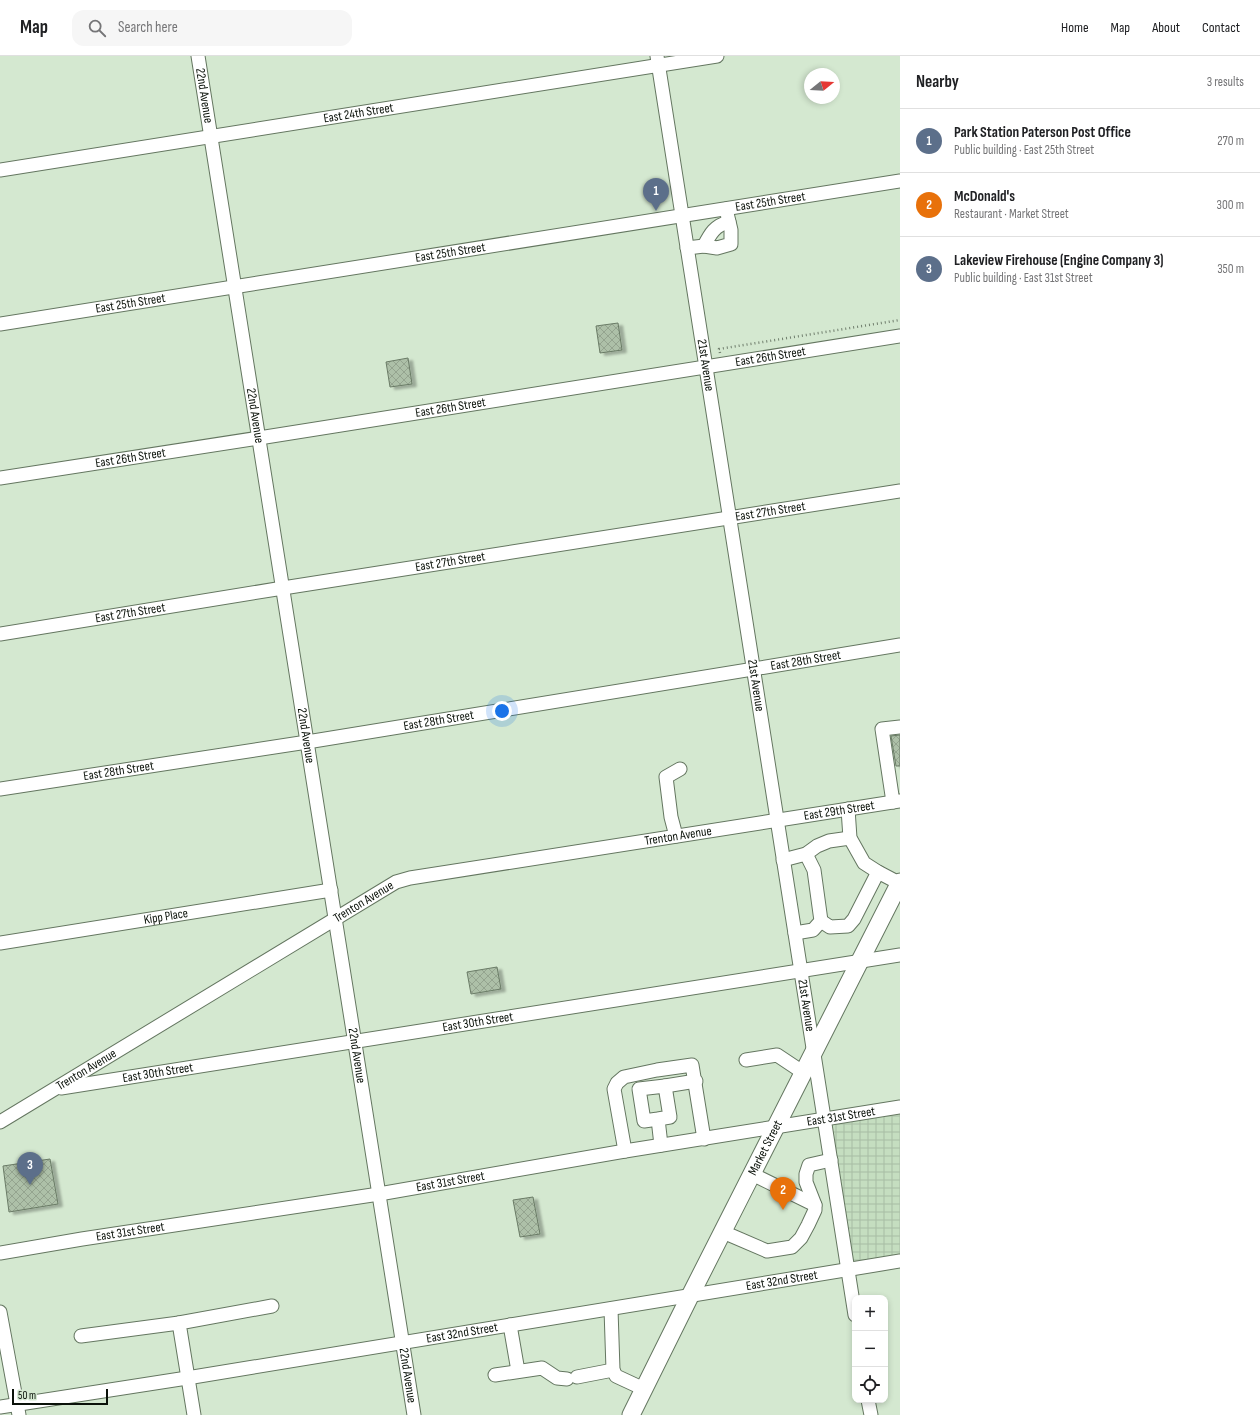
<!DOCTYPE html>
<meta charset="utf-8">
<style>
body{margin:0;font-family:"Sofia Sans Condensed",sans-serif;background:#f6f6f6;color:#202124}
.controls{position:absolute;right:12px;bottom:12px;display:grid;overflow:hidden;border-radius:8px;box-shadow:0 2px 6px #0003}
.controls button{width:36px;height:36px;display:grid;place-items:center;padding:0;border:0;border-bottom:1px solid #e0e0e0;background:#fff;color:#202124;font:20px sans-serif}
.compass{position:absolute;left:804px;top:12px;width:36px;height:36px;border-radius:50%;background:#fff;box-shadow:0 2px 6px #0003;rotate:72deg}
.scale{position:absolute;left:12px;bottom:10px;width:96px;box-sizing:border-box;padding-left:4px;border:2px solid #0a1109;border-top:0;font-size:11px;line-height:14px;white-space:nowrap;color:#0a1109;-webkit-text-stroke:3px #d4e8d0;paint-order:stroke}
.you{position:absolute;left:502px;top:655px;width:14px;height:14px;margin:-10px;border:3px solid #fff;border-radius:50%;background:#1a73e8;box-shadow:0 0 0 6px #1a73e833}
.badge{display:grid;place-items:center;width:26px;height:26px;border-radius:50%;background:#2563eb;color:#fff;font-size:13px;font-weight:700}
.pin{position:absolute;translate:-50% -33px;filter:drop-shadow(0 1px 2px #0008)}
.pin::after{content:'';position:absolute;top:21px;width:14px;height:12px;background:inherit;clip-path:polygon(0 0,100% 0,50% 100%)}
.list{margin:0;padding:0;list-style:none}
h2{display:flex;justify-content:space-between;align-items:center;height:52px;margin:0;padding:0 16px;font-size:17px}
h2 small{font-size:13px;font-weight:400;color:#757577}
.list li{display:grid;grid-template-columns:26px 1fr auto;gap:12px;align-items:center;box-sizing:border-box;height:64px;padding:0 16px;border-top:1px solid #e0e0e0}
.list b{display:block;font-size:15px;white-space:nowrap}
.list p{margin:0;font-size:13px;white-space:nowrap;color:#757577}
.list em{font-size:13px;font-style:normal;color:#757577}
.icon{flex:none;width:22px;height:22px;fill:none;stroke:currentColor;stroke-width:2;stroke-linecap:round;stroke-linejoin:round}
.map{position:relative;flex:none;width:900px;height:1359px;overflow:hidden}
header{display:flex;align-items:center;gap:24px;box-sizing:border-box;height:56px;padding:0 20px;background:#fff;border-bottom:1px solid #e0e0e0}
header strong{font-size:19px}
nav{display:flex;gap:22px;margin-inline-start:auto;font-size:14px}
.search{width:280px;height:36px;background:#f6f6f6;display:flex;align-items:center;gap:10px;box-sizing:border-box;padding:0 14px;border-radius:12px;color:#757577;font-size:15px}
main{display:flex}
aside{flex:1;background:#fff}
.map>svg:first-child{display:block}
.industrial{fill:url(#industrial-grid)}
.building{fill:url(#building-cross-hatch);stroke:#6a7b66;filter:url(#shadow)}
.lines{fill:none;stroke-linecap:round;stroke-linejoin:round}
.minor-casing{stroke:#647660;stroke-width:15}
.major-casing{stroke:#647660;stroke-width:19}
.path{stroke:#707e6d;stroke-width:2.5;stroke-dasharray:1 3;stroke-linecap:butt}
.minor{stroke:#fff;stroke-width:13}
.major{stroke:#fff;stroke-width:17}
.labels{text-anchor:middle;dominant-baseline:central;stroke-width:3.5;stroke-linejoin:round;paint-order:stroke}
.street-label{font-size:13px;fill:#0a1109;stroke:#d4e8d0}
</style>
<header>
<strong>Map</strong>
<div class="search"><svg class="icon" aria-label="search" viewBox="0 0 24 24"><circle cx="10" cy="10" r="6"/><path d="M15 15l6 6"/></svg>Search here</div>
<nav><a>Home</a><a>Map</a><a>About</a><a>Contact</a></nav>
</header>
<main>
<div class="map">
<svg width="900" height="1359" viewBox="0 0 900 1359">
<defs>
<pattern id="industrial-grid" width="8" height="8" patternUnits="userSpaceOnUse"><rect width="8" height="8" fill="#c5dec0"/><path d="M0 4h8M4 0v8" fill="none" stroke="#a8bda4"/></pattern>
<pattern id="building-cross-hatch" width="8" height="8" patternUnits="userSpaceOnUse"><rect width="8" height="8" fill="#adc0a8"/><path d="M0 0l8 8M0 8l8-8" fill="none" stroke="#94a48f"/></pattern>
<filter id="shadow"><feDropShadow dx="4.5" dy="2.5" stdDeviation="1" flood-color="#0004"/></filter>
</defs>
<rect width="100%" height="100%" fill="#d4e8d0"/>
<path class="industrial" d="M900,1053V1207L849,1215L825,1065Z"/>
<g class="building">
<path d="M618,267L622,294L600,297L596,270Z"/>
<path d="M408,302L412,328L390,331L386,306Z"/>
<path d="M900,679V710H896L891,680Z"/>
<path d="M497,911L501,933L471,938L467,916Z"/>
<path d="M50,1103L58,1148L9,1156L3,1110Z"/>
<path d="M533,1141L540,1178L520,1181L513,1144Z"/>
</g>
<g class="lines">
<g class="minor-casing">
<g id="minor">
<path id="s1" d="M198,0L414,1359"/>
<path id="s2" d="M657,0L855,1259"/>
<path id="s3" d="M0,114L717,0"/>
<path d="M704,190C710,178 715,169 729,166"/>
<path d="M687,192L704,190L717,192L731,188V174L726,153"/>
<path id="s4" d="M0,268L900,125"/>
<path id="s5" d="M0,422L259,382L900,280"/>
<path id="s6" d="M0,578L283,532L900,435"/>
<path id="s7" d="M0,733L307,686L900,589"/>
<path d="M893,746L882,673L900,671"/>
<path d="M848,753L850,782L864,807L878,816L899,827"/>
<path d="M676,780L671,761L666,721L680,713"/>
<path d="M783,804L806,798L817,790L829,785L850,782"/>
<path d="M821,865L830,871L848,870L854,863L878,816"/>
<path d="M795,877L813,874L821,865L814,814L806,798"/>
<path id="s8" d="M0,887L331,834"/>
<path d="M746,1004L777,999L804,1017"/>
<path d="M665,1030L696,1025"/>
<path id="s9" d="M61,1032L900,899"/>
<path d="M658,1063L644,1065L639,1033L665,1030L670,1061L658,1063L661,1089"/>
<path id="s10" d="M0,1066L396,826L410,822L900,745"/>
<path d="M625,1095L614,1033L617,1027L624,1021L657,1014L692,1009L704,1083"/>
<path d="M752,1118L815,1149"/>
<path d="M723,1176L767,1195L792,1191L801,1182L808,1169L815,1154V1149L806,1126V1118L809,1109L831,1104"/>
<path id="s11" d="M0,1197L82,1183L379,1138L625,1095L900,1051"/>
<path d="M611,1253L613,1314L616,1320L644,1333"/>
<path d="M0,1256L19,1359"/>
<path d="M510,1269L518,1315"/>
<path d="M81,1280L179,1267"/>
<path d="M495,1319L542,1312L557,1322L567,1323"/>
<path d="M577,1321L613,1314"/>
<path d="M868,1344L871,1359"/>
<path id="s12" d="M0,1351L187,1322L900,1205"/>
<path d="M194,1359L179,1267L272,1250"/>
</g>
</g>
<g class="major-casing">
<g id="major">
<path id="s13" d="M631,1359L690,1240L900,826"/>
</g>
</g>
<path class="path" d="M720,297L719,293L900,264"/>
<use href="#minor" class="minor"/>
<use href="#major" class="major"/>
</g>
<g class="labels">
<g class="street-label">
<text stroke="none"><textPath href="#s1" startOffset="40">22nd Avenue</textPath></text>
<text stroke="none"><textPath href="#s3" startOffset="363">East 24th Street</textPath></text>
<text stroke="none"><textPath href="#s4" startOffset="780">East 25th Street</textPath></text>
<text stroke="none"><textPath href="#s4" startOffset="456">East 25th Street</textPath></text>
<text stroke="none"><textPath href="#s4" startOffset="132">East 25th Street</textPath></text>
<text stroke="none"><textPath href="#s5" startOffset="780">East 26th Street</textPath></text>
<text stroke="none"><textPath href="#s2" startOffset="313">21st Avenue</textPath></text>
<text stroke="none"><textPath href="#s5" startOffset="456">East 26th Street</textPath></text>
<text stroke="none"><textPath href="#s1" startOffset="364">22nd Avenue</textPath></text>
<text stroke="none"><textPath href="#s5" startOffset="132">East 26th Street</textPath></text>
<text stroke="none"><textPath href="#s6" startOffset="780">East 27th Street</textPath></text>
<text stroke="none"><textPath href="#s6" startOffset="456">East 27th Street</textPath></text>
<text stroke="none"><textPath href="#s6" startOffset="132">East 27th Street</textPath></text>
<text stroke="none"><textPath href="#s7" startOffset="816">East 28th Street</textPath></text>
<text stroke="none"><textPath href="#s2" startOffset="637">21st Avenue</textPath></text>
<text stroke="none"><textPath href="#s7" startOffset="444">East 28th Street</textPath></text>
<text stroke="none"><textPath href="#s1" startOffset="688">22nd Avenue</textPath></text>
<text stroke="none"><textPath href="#s7" startOffset="120">East 28th Street</textPath></text>
<text stroke="none"><textPath href="#s10" startOffset="912">East 29th Street</textPath></text>
<text stroke="none"><textPath href="#s10" startOffset="749">Trenton Avenue</textPath></text>
<text stroke="none"><textPath href="#s10" startOffset="425">Trenton Avenue</textPath></text>
<text stroke="none"><textPath href="#s8" startOffset="168">Kipp Place</textPath></text>
<text stroke="none"><textPath href="#s2" startOffset="961">21st Avenue</textPath></text>
<text stroke="none"><textPath href="#s9" startOffset="422">East 30th Street</textPath></text>
<text stroke="none"><textPath href="#s1" startOffset="1012">22nd Avenue</textPath></text>
<text stroke="none"><textPath href="#s10" startOffset="101">Trenton Avenue</textPath></text>
<text stroke="none"><textPath href="#s9" startOffset="98">East 30th Street</textPath></text>
<text stroke="none"><textPath href="#s11" startOffset="852">East 31st Street</textPath></text>
<text stroke="none"><textPath href="#s13" startOffset="299">Market Street</textPath></text>
<text stroke="none"><textPath href="#s11" startOffset="456">East 31st Street</textPath></text>
<text stroke="none"><textPath href="#s11" startOffset="132">East 31st Street</textPath></text>
<text stroke="none"><textPath href="#s12" startOffset="792">East 32nd Street</textPath></text>
<text stroke="none"><textPath href="#s12" startOffset="468">East 32nd Street</textPath></text>
<text stroke="none"><textPath href="#s1" startOffset="1336">22nd Avenue</textPath></text>
</g>
</g>
</svg>
<div class="controls">
<button>+</button>
<button>−</button>
<button><svg class="icon" aria-label="locate" viewBox="0 0 24 24"><circle cx="12" cy="12" r="6"/><path d="M12 2v4M12 18v4M2 12h4M18 12h4"/></svg></button>
</div>
<svg class="compass" viewBox="-18 -18 36 36"><path d="M0-13l5 13h-10z" fill="#e53935"/><path d="M0 13l5-13h-10z" fill="#757577"/></svg>
<div class="scale">50 m</div>
<div class="you"></div>
<div class="pin badge" style="left:656px;top:155px;background:#5c6f8a">1</div>
<div class="pin badge" style="left:783px;top:1154px;background:#e8710a">2</div>
<div class="pin badge" style="left:30px;top:1129px;background:#5c6f8a">3</div>
</div>
<aside>
<h2>Nearby<small>3 results</small></h2>
<ul class="list">
<li><span class="badge" style="background:#5c6f8a">1</span><div><b>Park Station Paterson Post Office</b><p>Public building · East 25th Street</p></div><em>270 m</em></li>
<li><span class="badge" style="background:#e8710a">2</span><div><b>McDonald's</b><p>Restaurant · Market Street</p></div><em>300 m</em></li>
<li><span class="badge" style="background:#5c6f8a">3</span><div><b>Lakeview Firehouse (Engine Company 3)</b><p>Public building · East 31st Street</p></div><em>350 m</em></li>
</ul>
</aside>
</main>
